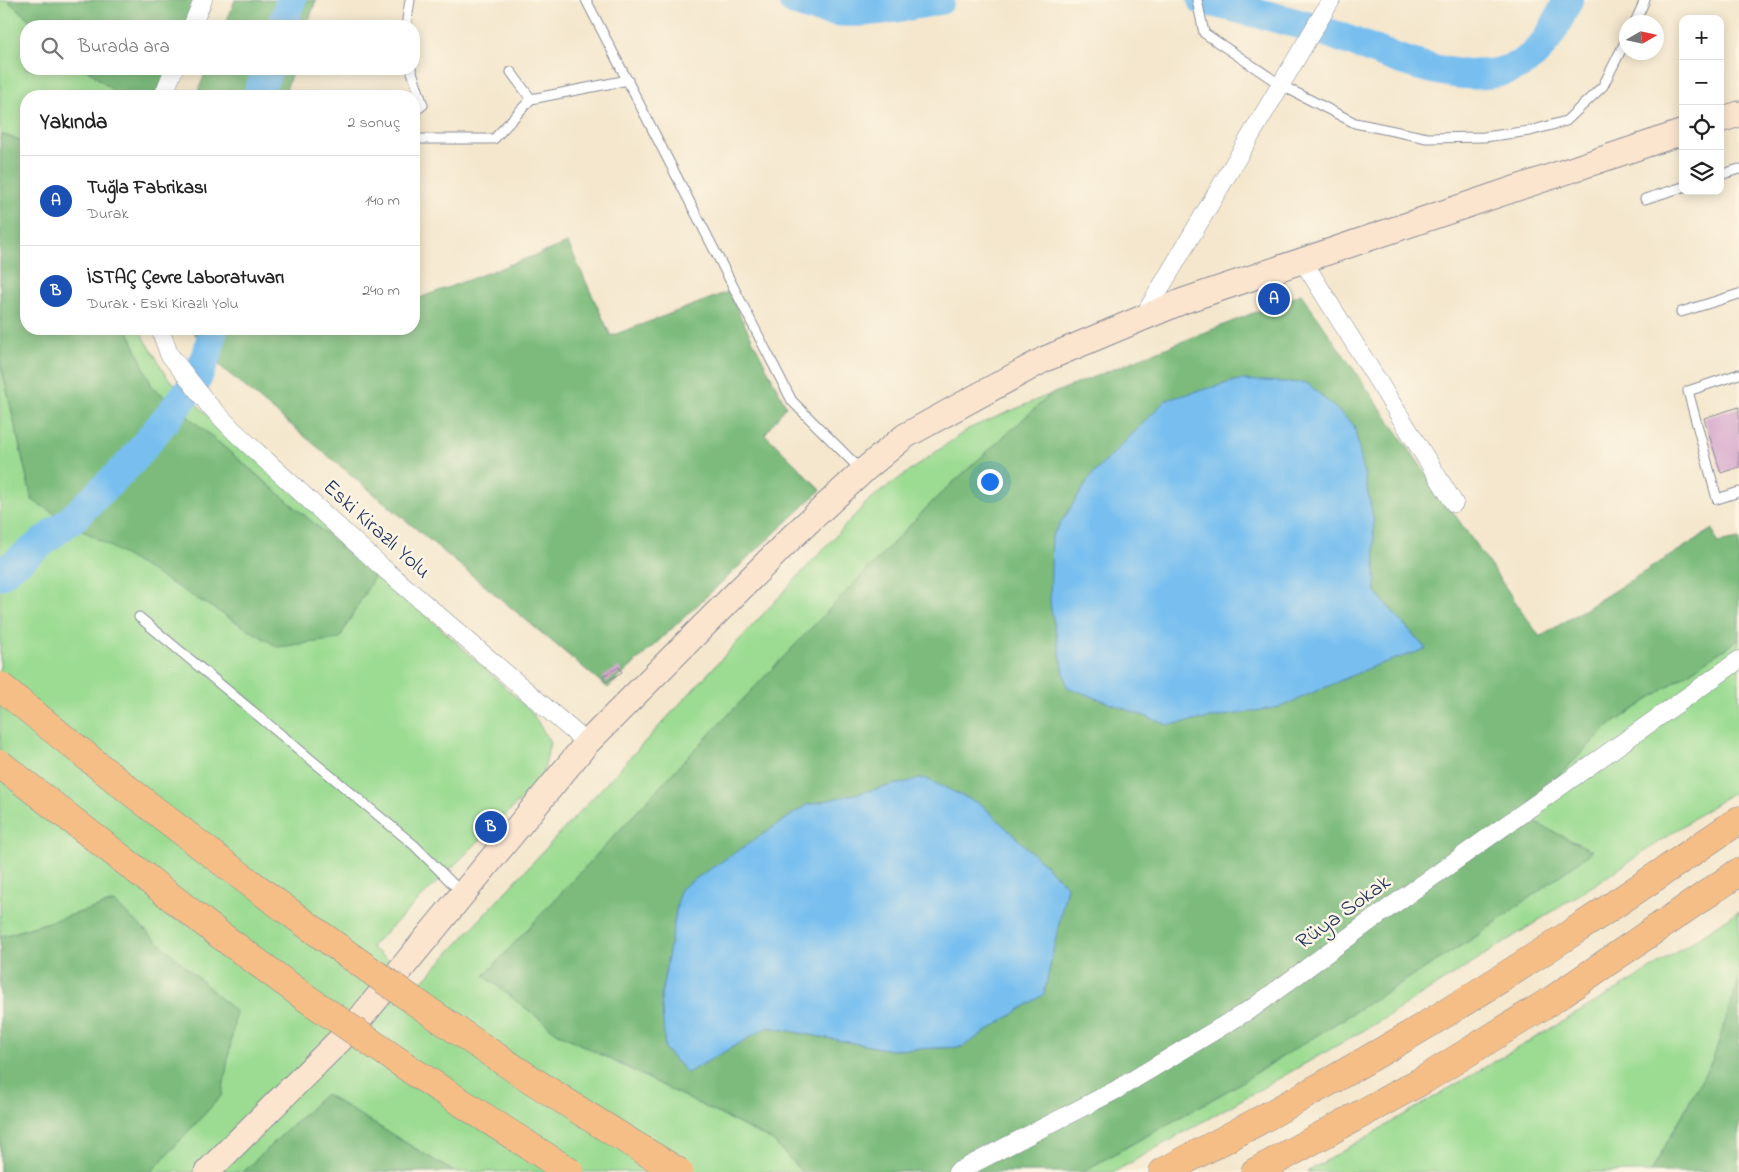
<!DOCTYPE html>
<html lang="tr">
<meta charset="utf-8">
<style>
body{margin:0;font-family:"Indie Flower",sans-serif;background:#f6f6f6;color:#222}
.controls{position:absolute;right:15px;top:15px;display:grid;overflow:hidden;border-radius:10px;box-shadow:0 2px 12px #0003}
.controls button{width:45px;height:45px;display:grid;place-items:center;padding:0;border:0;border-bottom:1px solid #e0e0e0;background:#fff;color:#222;font:25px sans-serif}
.compass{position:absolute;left:1619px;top:15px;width:45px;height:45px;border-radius:50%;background:#fff;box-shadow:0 2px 12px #0003;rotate:81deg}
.you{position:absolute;left:989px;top:481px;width:18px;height:18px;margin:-12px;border:4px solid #fff;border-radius:50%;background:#1a73e8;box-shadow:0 0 0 8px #1a73e833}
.badge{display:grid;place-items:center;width:32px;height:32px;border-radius:50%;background:#c8321e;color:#fff;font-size:16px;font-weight:700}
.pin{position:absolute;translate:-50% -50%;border:2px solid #fff;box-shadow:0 1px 5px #0006}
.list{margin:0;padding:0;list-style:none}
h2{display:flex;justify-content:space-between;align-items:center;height:65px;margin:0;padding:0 20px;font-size:21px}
h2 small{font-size:16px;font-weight:400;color:#767676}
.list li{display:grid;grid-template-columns:32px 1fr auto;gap:15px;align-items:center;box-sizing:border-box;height:90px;padding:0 20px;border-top:1px solid #e0e0e0}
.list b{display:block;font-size:19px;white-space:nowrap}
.list p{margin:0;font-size:16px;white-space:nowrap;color:#767676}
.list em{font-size:16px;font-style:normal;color:#767676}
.icon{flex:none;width:28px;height:28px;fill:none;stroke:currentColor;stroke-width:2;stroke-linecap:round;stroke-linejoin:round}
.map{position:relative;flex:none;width:1739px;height:1172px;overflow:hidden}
.search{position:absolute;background:#fff;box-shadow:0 2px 12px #0003;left:20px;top:20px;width:400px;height:55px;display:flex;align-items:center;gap:12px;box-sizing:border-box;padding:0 18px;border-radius:20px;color:#767676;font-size:19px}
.panel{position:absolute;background:#fff;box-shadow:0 2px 12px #0003;left:20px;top:90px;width:400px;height:245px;border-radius:20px}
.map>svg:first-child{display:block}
.green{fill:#9bdb92;stroke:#5b8578}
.forest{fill:#7cbb7c;stroke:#4c756d;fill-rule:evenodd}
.water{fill:#78bfef;stroke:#4a77a6}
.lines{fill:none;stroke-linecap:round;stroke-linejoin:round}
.river{stroke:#78bfef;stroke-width:30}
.building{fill:#d5a6cc}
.lane-casing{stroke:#888b96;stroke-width:11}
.street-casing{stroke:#888b96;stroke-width:19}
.secondary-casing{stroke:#888b96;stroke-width:27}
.highway-casing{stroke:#888b96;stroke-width:29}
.lane{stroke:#fff;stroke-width:9}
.street{stroke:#fff;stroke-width:18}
.secondary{stroke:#fbe5cf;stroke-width:25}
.highway{stroke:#f6be87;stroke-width:28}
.highway-bridge-casing{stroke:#888b96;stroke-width:29;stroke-linecap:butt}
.highway-bridge{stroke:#f6be87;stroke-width:28}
.labels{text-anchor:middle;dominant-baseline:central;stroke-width:5;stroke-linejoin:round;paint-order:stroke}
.street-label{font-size:22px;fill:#1b2f5e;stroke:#fcf5e5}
</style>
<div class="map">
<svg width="1739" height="1172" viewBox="0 0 1739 1172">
<rect width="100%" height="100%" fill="#fcf5e5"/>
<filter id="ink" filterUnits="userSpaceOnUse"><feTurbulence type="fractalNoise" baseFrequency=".02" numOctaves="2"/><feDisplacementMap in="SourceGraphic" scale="10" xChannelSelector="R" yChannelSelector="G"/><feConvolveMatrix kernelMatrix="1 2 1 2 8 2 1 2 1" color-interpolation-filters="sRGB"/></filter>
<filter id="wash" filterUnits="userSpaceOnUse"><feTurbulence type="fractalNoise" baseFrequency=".0096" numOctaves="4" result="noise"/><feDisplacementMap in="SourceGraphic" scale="20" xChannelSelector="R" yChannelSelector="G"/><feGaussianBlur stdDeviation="1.12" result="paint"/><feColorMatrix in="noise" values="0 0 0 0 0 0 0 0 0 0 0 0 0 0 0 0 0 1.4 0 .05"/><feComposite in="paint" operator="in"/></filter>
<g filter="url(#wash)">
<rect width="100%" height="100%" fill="#f4e7cd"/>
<g class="green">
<path d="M0,0H7L37,26H26V69H87L119,96H26V142L0,134Z"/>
<path d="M127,329H139L168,378L531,711L550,742L542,779L371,947L420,984L869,500L968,429L1051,394L936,498L485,976L558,1033L773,1141L802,1172H454L325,1094L243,1172H151L222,1095L114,902L0,937V360L32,500L375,575L152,386Z"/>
<path d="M1739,639V788L1602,880L1382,1020L1114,1172H1082L1227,1091L1480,934L1592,851L1519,815L1609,726Z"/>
<path d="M1739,911V980L1713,1059L1651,1172H1307L1640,976Z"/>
</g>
<g class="forest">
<path d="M7,0H197L187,26H37Z"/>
<path d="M235,0H316L307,26H225Z"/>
<path d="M87,69H170L159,96H119Z"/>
<path d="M207,69H293L284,96H196Z"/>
<path d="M0,134L26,142V329H127L152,386L375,575L339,639L278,647L32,500L0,360Z"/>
<path d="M568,243L611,336L728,292L786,406L765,434L821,490L608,688L221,367L191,329H414V300Z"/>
<path d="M1301,294L1540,637L1713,529L1717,543L1739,539V639L1609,726L1519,815L1593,851L1480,934L1227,1091L1082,1172H802L773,1141L558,1033L484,976L680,765L936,498L1051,394ZM1373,517L1376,593L1425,648L1374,666ZM768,1027L962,1047L891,1050Z"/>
<path d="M114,902L236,1012L222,1095L151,1172H0V937Z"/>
<path d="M1739,980V1172H1651L1713,1059Z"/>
<path d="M325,1094L454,1172H243Z"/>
</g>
<g class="water">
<path d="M1239,380L1307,383L1354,425L1373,517L1376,593L1426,649L1374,666L1280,707L1168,725L1067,687L1050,604L1052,536L1092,475L1166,400Z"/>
<path d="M924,778L982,805L1067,886L1044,994L962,1047L891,1050L768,1027L687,1073L665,1049L661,996L680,889L807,805Z"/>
</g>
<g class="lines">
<g class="river">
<path d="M793,0C838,22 892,8 940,0"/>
<path d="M1202,0C1241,9 1281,18 1319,30C1375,47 1461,95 1519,65C1545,52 1556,24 1568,0"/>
<path d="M282,26L291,0"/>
<path d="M257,96L268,69"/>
<path d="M0,575L72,519L131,462L195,383L208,352L213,329"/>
</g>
</g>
<g id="blocks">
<g class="building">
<path d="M1739,407V467L1721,473L1704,418Z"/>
<path d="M619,667L622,672L606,682L603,676Z"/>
</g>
</g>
</g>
<g filter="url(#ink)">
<use href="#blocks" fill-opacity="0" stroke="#888b96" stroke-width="1"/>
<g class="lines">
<g class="lane-casing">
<g id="lane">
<path d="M586,0L792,401L862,471"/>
<path d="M1197,0L1204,33L1281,85L1355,123L1427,138L1484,137L1530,131L1566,121L1603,86L1626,40"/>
<path d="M1635,22L1645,0"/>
<path d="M406,26L410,0"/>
<path d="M411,69L423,105L414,112"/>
<path d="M511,72L531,99"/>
<path d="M414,139H494L531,99L628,80"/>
<path d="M1720,175L1739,169"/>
<path d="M1645,199L1683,187"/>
<path d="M1681,312L1739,294"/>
<path d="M1739,374L1688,391L1717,499L1739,492"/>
<path d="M139,617L414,845L462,893"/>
</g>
</g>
<g class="street-casing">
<g id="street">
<path d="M192,26L203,0"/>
<path d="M163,96L174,69"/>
<path d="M1303,261L1454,503"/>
<path d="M1142,319L1331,0"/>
<path d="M160,329L169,354L208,404L235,432L382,567L587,743"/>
<path d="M957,1172L1116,1090L1254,1007L1369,922L1739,660"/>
</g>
</g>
<g class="secondary-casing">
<g id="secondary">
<path d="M1720,120L1739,114"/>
<path d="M207,1172L354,1026L587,743L792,537L863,471L905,436L1045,359L1183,301L1683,132"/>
</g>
</g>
<g class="highway-casing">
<g id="highway">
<path d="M1163,1172C1240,1132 1316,1090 1391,1046C1510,976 1625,898 1739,820"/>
<path d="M1255,1172L1425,1079L1552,1000L1739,872"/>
</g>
</g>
<use href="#lane" class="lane"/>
<use href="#street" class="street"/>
<use href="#secondary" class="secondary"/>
<use href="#highway" class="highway"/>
<g class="highway-bridge-casing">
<g id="highway-bridge">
<path d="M0,686C214,863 440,1029 679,1172"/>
<path d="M0,764L220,935L302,995L417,1074L570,1172"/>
</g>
</g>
<use href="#highway-bridge" class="highway-bridge"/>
</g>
</g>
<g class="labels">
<g class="street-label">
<text transform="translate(376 530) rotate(42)">Eski Kirazlı Yolu</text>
<text transform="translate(1344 913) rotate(-36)">Rüya Sokak</text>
</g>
</g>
</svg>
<div class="controls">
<button>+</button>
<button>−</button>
<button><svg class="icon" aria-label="locate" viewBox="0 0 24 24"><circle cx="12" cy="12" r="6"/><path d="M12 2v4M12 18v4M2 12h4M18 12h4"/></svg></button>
<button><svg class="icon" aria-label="layers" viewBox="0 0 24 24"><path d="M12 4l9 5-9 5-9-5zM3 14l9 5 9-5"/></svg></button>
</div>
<svg class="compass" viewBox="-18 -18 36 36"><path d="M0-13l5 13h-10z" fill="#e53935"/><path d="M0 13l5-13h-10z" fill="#767676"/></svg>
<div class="you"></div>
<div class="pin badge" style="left:1274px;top:299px;background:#1a4fb4">A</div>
<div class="pin badge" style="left:491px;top:827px;background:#1a4fb4">B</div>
<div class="search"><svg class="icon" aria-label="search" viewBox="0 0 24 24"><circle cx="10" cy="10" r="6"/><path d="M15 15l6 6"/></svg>Burada ara</div>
<section class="panel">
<h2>Yakında<small>2 sonuç</small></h2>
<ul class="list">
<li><span class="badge" style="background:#1a4fb4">A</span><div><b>Tuğla Fabrikası</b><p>Durak</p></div><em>140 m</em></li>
<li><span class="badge" style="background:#1a4fb4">B</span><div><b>İSTAÇ Çevre Laboratuvarı</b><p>Durak · Eski Kirazlı Yolu</p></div><em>240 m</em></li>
</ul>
</section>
</div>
